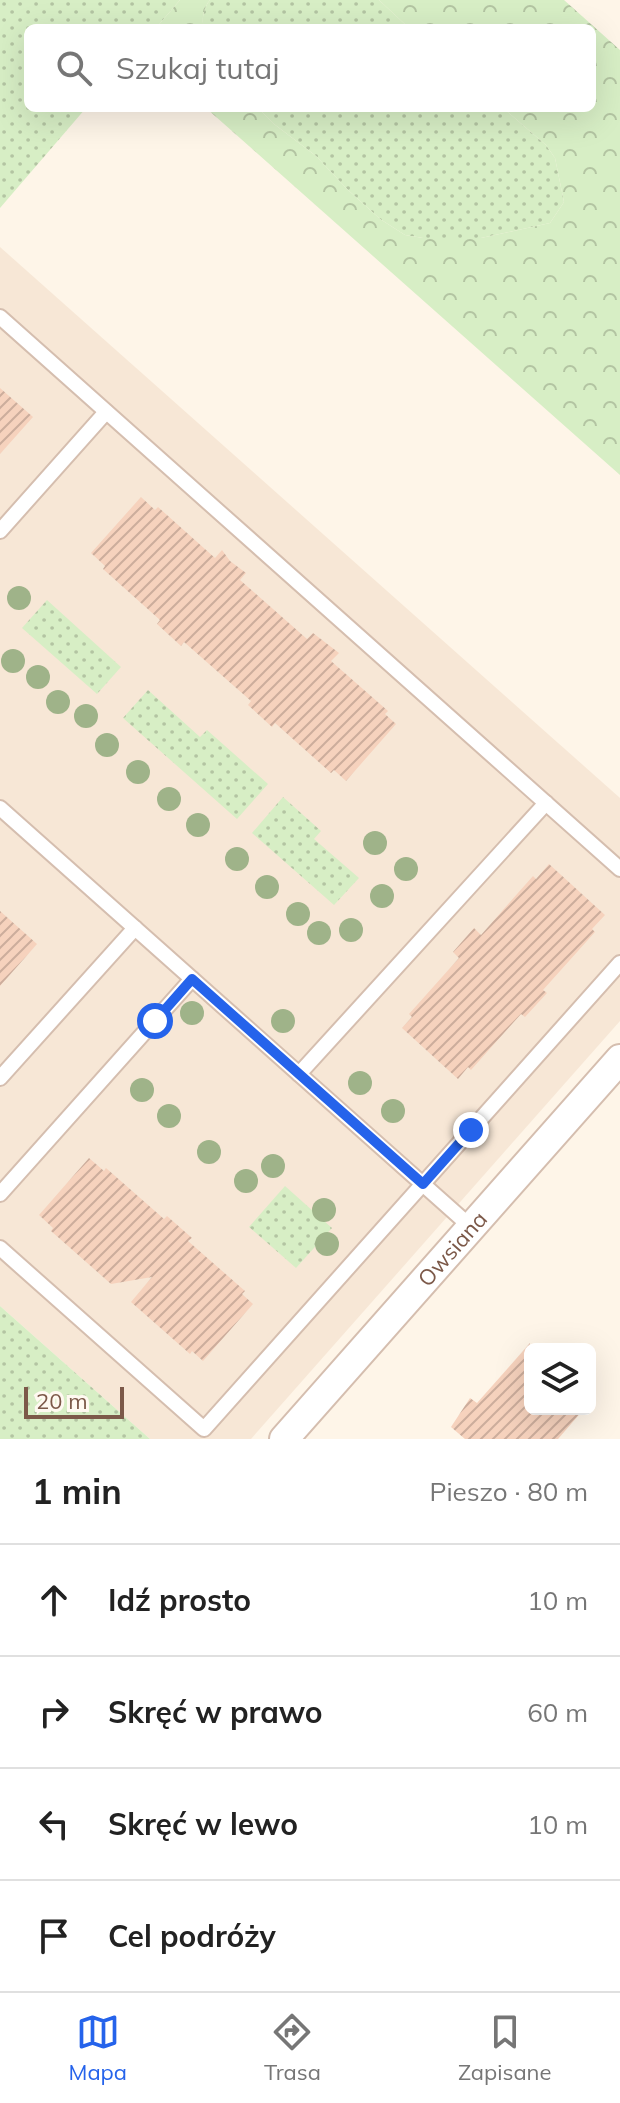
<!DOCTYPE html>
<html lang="pl">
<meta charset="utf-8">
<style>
body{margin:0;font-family:Mulish,sans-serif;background:#f2f2f2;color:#222}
.controls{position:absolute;right:24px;bottom:24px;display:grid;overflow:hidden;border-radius:12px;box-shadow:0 8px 32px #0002}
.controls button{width:72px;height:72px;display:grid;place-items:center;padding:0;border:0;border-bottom:2px solid #e0e0e0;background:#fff;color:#222;font:40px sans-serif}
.scale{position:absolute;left:24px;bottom:20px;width:100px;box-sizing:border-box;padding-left:8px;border:4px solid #7c5949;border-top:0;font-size:22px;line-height:28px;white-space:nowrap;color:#7c5949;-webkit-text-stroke:6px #fff9f1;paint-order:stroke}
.stop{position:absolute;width:24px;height:24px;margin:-18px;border:6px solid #2563eb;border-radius:50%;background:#fff}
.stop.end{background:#2563eb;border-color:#fff;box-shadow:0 2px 8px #0008}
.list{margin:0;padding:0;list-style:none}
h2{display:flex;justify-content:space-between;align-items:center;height:104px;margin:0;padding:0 32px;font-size:34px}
h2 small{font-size:26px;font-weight:400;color:#767676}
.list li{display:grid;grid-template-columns:52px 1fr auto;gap:24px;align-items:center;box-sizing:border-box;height:112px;padding:0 32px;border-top:2px solid #e0e0e0}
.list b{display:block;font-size:30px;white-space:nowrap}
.list em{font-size:26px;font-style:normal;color:#767676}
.icon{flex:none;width:44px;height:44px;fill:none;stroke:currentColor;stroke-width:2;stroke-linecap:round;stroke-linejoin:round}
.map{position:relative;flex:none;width:620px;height:1439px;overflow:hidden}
.search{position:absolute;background:#fff;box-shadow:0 8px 32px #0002;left:24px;right:24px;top:24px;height:88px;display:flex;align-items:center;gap:20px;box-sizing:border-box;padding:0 28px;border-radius:12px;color:#767676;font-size:30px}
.sheet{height:552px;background:#fff}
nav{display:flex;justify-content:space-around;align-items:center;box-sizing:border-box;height:112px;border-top:2px solid #e0e0e0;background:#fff;font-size:22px;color:#767676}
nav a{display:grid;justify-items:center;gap:4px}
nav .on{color:#2563eb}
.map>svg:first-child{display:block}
.residential{fill:#f7e7d6}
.green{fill:url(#green-dots)}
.forest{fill:url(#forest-crowns)}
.building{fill:url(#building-hatch)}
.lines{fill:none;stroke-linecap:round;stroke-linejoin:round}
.service-casing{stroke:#d5beaf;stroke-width:18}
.minor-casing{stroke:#d5beaf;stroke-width:32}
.service{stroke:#fff;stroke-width:14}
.minor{stroke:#fff;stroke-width:28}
.tree{fill:#9fb389}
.route{stroke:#2563eb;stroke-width:10}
.labels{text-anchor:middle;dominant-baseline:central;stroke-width:8;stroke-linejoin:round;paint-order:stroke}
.street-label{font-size:22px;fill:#7c5949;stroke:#fff9f1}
</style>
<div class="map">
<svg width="620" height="1439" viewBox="0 0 620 1439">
<defs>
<pattern id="green-dots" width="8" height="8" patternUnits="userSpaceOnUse" patternTransform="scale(2)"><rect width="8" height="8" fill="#d7eec5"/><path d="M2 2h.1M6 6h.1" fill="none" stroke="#b3c4a2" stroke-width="1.8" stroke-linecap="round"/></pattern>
<pattern id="forest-crowns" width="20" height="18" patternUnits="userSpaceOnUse" patternTransform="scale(2)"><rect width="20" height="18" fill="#d7eec5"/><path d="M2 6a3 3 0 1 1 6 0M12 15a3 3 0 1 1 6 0" fill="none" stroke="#b3c4a2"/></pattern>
<pattern id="building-hatch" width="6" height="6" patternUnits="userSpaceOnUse" patternTransform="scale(2)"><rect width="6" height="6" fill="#f6d2bd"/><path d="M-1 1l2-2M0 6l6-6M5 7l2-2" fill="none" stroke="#ccad9c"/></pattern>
</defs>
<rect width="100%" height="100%" fill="#fef5e8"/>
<path class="residential" d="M0,247L620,798V1021L251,1439H150L0,1306Z"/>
<g class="green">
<path d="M0,0H180L156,28H28V108H86L0,208Z"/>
<path d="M210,0H379L409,28H204C201,19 204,7 210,0Z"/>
<path d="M258,108H503L546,145L555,158L564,202L550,223L481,238H423L405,235L380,219L347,189L316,156L274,124Z"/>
<path d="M47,600L121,667L97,694L22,628Z"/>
<path d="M148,690L200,737L207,730L268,784L237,819L123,718Z"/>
<path d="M283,797L321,831L314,839L359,878L334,905L252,833Z"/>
<path d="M285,1186L332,1228L296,1268L249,1227Z"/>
<path d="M0,1306L150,1439H0Z"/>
</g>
<g class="forest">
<path d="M180,0H210C204,7 201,19 204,28H156Z"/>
<path d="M379,0H564L620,50V475L206,108H258L274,124L316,156L347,189L380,219L405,235L423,238H481L550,223L564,202L555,158L546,145L503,108H592V28H409Z"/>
</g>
<g class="building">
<path d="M0,388L33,417L0,454Z"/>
<path d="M141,497L155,510L158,507L215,558L222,550L230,561L246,573L240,580L307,639L313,633L339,653L331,661L388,711L385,714L396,724L346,781L334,770L331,773L275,723L272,727L248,705L251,701L184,642L181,646L157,624L160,620L103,569L105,566L91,553Z"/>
<path d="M549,864L605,915L592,929L595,932L543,990L547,993L525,1017L521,1014L471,1070L468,1067L458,1079L402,1028L412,1017L409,1014L459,958L453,952L474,928L481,935L533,876L536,879Z"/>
<path d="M0,911L37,944L0,986Z"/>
<path d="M89,1158L104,1171L106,1168L164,1219L167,1216L192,1238L188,1241L245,1291L242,1294L253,1304L203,1361L192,1351L190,1354L131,1302L152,1277L111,1284L51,1231L53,1228L39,1215Z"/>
<path d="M530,1343V1409H584L558,1439H465L451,1427L470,1398L477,1403Z"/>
</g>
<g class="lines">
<g class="service-casing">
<g id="service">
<path d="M0,317L620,869"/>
<path d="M0,531L106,412"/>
<path d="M0,808L471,1227"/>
<path d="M299,1074L546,803"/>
<path d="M0,1078L135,928"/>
<path d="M0,1194L192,979"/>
<path d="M0,1248L204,1429L620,963"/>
</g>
</g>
<g class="minor-casing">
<g id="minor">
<path id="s1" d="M284,1439L620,1059"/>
</g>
</g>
<use href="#service" class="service"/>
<use href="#minor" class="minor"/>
</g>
<g class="tree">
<circle cx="19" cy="598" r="12"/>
<circle cx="13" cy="661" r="12"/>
<circle cx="38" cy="677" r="12"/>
<circle cx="58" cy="702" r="12"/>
<circle cx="86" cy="716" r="12"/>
<circle cx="107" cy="745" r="12"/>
<circle cx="138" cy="772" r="12"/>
<circle cx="169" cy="799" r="12"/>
<circle cx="198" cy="825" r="12"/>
<circle cx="375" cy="843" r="12"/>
<circle cx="237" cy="859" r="12"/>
<circle cx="406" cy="869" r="12"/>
<circle cx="267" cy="887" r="12"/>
<circle cx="382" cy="896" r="12"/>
<circle cx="298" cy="914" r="12"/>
<circle cx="351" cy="930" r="12"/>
<circle cx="319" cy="933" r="12"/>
<circle cx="192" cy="1013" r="12"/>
<circle cx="283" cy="1021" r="12"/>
<circle cx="360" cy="1083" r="12"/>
<circle cx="142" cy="1090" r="12"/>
<circle cx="393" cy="1111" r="12"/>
<circle cx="169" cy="1116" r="12"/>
<circle cx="209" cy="1152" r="12"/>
<circle cx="273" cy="1166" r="12"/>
<circle cx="246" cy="1181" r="12"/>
<circle cx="324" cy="1210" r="12"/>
<circle cx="327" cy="1244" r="12"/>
</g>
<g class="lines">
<path class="route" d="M155,1021L192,979L423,1184L471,1130"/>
</g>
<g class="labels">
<g class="street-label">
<text stroke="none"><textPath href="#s1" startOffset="254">Owsiana</textPath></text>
</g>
</g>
</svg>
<div class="controls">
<button><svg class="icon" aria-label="layers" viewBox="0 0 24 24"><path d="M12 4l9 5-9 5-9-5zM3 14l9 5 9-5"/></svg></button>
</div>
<div class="scale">20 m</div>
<div class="stop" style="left:155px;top:1021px"></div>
<div class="stop end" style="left:471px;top:1130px"></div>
<div class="search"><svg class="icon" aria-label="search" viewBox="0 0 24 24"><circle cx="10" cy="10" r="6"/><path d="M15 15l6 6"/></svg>Szukaj tutaj</div>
</div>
<section class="sheet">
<h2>1 min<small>Pieszo · 80 m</small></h2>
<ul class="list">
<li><svg class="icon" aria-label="ahead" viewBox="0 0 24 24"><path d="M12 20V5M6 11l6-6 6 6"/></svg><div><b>Idź prosto</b></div><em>10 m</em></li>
<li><svg class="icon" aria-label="right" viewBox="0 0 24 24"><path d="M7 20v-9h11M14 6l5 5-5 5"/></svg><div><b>Skręć w prawo</b></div><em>60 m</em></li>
<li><svg class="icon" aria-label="left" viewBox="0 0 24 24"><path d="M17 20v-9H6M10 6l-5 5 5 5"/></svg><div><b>Skręć w lewo</b></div><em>10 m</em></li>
<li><svg class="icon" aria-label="arrive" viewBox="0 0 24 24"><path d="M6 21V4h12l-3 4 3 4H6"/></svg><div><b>Cel podróży</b></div></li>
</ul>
</section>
<nav>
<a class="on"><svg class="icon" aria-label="map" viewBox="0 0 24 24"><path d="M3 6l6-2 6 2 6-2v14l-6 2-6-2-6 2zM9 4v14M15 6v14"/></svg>Mapa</a>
<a><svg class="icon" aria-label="directions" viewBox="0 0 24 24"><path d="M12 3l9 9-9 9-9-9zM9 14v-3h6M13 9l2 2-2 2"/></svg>Trasa</a>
<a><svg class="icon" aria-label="saved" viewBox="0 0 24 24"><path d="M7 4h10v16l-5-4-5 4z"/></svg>Zapisane</a>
</nav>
